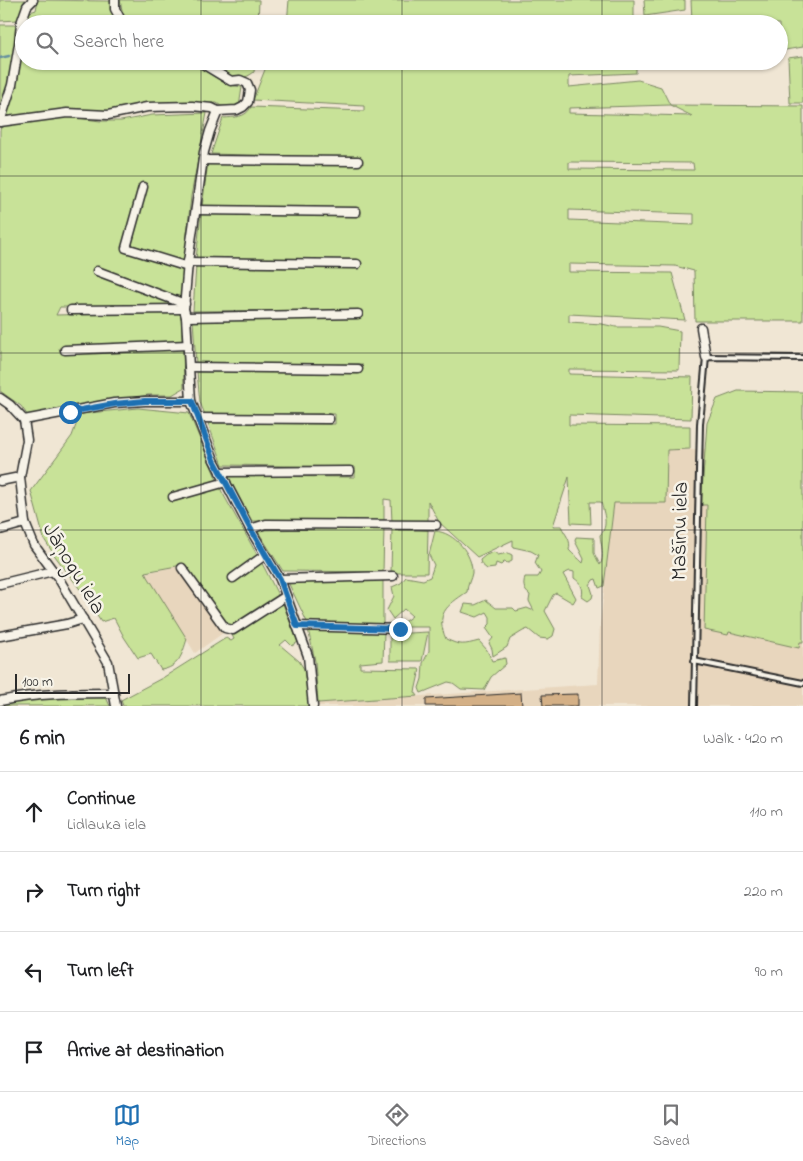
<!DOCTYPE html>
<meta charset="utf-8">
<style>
body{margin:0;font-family:"Indie Flower",sans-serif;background:#f6f6f6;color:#202124}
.scale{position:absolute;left:15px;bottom:12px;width:115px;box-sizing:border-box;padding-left:5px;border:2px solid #2b2b2b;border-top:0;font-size:14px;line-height:18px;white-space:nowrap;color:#2b2b2b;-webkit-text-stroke:4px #f7f3e8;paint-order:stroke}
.stop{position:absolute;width:15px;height:15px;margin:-11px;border:4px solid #1f6fb2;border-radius:50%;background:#fff}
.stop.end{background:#1f6fb2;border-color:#fff;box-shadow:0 1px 5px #0008}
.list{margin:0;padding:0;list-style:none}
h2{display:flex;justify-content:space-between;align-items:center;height:65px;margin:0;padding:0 20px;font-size:21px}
h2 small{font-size:16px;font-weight:400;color:#757577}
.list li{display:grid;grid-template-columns:32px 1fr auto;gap:15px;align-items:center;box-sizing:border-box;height:80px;padding:0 20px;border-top:1px solid #e0e0e0}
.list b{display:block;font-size:19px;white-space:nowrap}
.list p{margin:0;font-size:16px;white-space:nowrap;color:#757577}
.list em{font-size:16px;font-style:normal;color:#757577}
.icon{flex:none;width:28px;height:28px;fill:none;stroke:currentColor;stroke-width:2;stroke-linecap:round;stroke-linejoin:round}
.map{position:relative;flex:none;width:803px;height:706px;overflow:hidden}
.search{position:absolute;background:#fff;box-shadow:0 1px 4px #0004;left:15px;right:15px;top:15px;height:55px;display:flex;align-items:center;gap:12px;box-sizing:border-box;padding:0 18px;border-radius:28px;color:#757577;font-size:19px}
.sheet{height:385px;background:#fff}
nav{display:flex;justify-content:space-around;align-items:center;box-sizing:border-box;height:70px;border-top:1px solid #e0e0e0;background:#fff;font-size:14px;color:#757577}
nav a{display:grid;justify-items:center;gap:2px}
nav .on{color:#1f6fb2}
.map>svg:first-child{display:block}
.built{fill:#e8d6bd}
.green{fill:#c8e298;stroke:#7a8662;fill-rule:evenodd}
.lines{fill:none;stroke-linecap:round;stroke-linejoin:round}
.stream{stroke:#658f9f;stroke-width:2.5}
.building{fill:#d4b086;stroke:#2b2b2b}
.service-casing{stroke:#2b2b2b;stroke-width:8}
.minor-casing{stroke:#2b2b2b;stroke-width:11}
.service{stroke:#f7f3e8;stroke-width:4}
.minor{stroke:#f7f3e8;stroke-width:8}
.route{stroke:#1f6fb2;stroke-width:6}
.grid{fill:none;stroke:#2b2b2b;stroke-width:1;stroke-opacity:0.55}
.labels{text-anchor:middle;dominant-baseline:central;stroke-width:5;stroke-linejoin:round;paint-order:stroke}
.street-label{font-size:22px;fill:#2b2b2b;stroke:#f7f3e8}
</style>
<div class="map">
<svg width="803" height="706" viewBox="0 0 803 706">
<rect width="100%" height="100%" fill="#f0e6d4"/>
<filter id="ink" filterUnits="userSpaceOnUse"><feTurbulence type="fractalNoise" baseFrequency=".02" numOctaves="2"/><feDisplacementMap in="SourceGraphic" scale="10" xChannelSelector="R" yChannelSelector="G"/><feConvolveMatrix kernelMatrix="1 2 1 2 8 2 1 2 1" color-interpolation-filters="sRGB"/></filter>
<g filter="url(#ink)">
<g class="built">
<path d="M705,449L732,450L798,648L800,641L803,642V706H319L318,703L598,684L600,624L614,503L631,502L667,450Z"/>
<path d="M178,566L223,633L195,653L145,573Z"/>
</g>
<g class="green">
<path d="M0,0H25L18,20L0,21Z"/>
<path d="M38,0L111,1L116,24H25L30,12L36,10Z"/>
<path d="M120,0H259L258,24H129L123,15Z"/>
<path d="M289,0H634V24H287Z"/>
<path d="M644,0H685V10L645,16Z"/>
<path d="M691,0H803V47L779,51V24H668L692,21Z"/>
<path d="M0,25H17C15,55 10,81 0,109Z"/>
<path d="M24,34V61H188C207,70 220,85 242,87L239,107L221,106L217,103L154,105L104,112L5,118L16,85Z"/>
<path d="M803,56V103H790L788,58Z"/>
<path d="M207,61H255L254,72C237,86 222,72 207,61Z"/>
<path d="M278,61H636V73L569,76V87L638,80L661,87L670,105L803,106V321H695L694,271L675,266L569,264V272L672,273L685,320L569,314V322L602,324L616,327H658L680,331L679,370L569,369V374L692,377L691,419L569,415V425L690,426V449L667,450L666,503H614L604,586L599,588L596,579L593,580L590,585L593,594L592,598L588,601L582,597C584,588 581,583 574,578V572L570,571L563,574L576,598L573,603L556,593L553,595L545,611L555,629L553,636L548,639L539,638L528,629L523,631L510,639L507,647L493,656L492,649L489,643L493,638L486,628L490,624V617L487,612L477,617L462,612L465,604L475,605L486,600L496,608H513L516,611L527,608L534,611L529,601L530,595C523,590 523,584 525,577H538L541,572L535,563L538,555L531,551L513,547V540L477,557L439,522L428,501V521L392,522L391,500L384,499V521H252L228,476L355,477V467L223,465L208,423L335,424V414L205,415L200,402L197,372H362V364H196L193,320L362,317V310L193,311L196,266L361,267V261L196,259L201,214L361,216V209L202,207L208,162L363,164L362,158L211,154L223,118C234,117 246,118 251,107L364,111V106L253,100L266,67L273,68ZM670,105L692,116L569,113V108ZM569,162L693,163L694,170L569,169ZM569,210L694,214V225L569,220ZM569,477L571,523L591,524L590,502H601C604,514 609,526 600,535C601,545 605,557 600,565L594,553V538L576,537L575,541L584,559L583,563C579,558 573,555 569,550C572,540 565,535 561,526H553Z"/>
<path d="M207,113L191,196L184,264L131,245L145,184H140L123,249L183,269L182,300L93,268L92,271L181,305L182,308L60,307L56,315L182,312V341L59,348L61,354L183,347L184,388L172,395H148L28,416L21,406L0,391V130L2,125L64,116L100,121H121L152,115Z"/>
<path d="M738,391L803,392V642H800L799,648L729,632L728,635L704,630L707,505H701L707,423L717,399Z"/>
<path d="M138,408L189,413L222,492L265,569L279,597L228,627L182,565L145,572L187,639C182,655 179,667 161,670L151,654L138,658L124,637L114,618L101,622L82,592L55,556L44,539L31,491L72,436L80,414Z"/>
<path d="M384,528L383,572L283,571L257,530Z"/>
<path d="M392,528L428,530L427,573H391Z"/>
<path d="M435,531C454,532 473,554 472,573C471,579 467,585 467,592C446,606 435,614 446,639C460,646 464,645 479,641L487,650L492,661L505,658L506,664L491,677L484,690L461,689L453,683L448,682L421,693L419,688L422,679L423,663L429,651V627H406L401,624L412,616L404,609L393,619L387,610L394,596L392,587L401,583L406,577L423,580L430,577L434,565L429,555Z"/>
<path d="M494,552L498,555L508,553L512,555V561L508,563L504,562L501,565L496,563L495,568L487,569L481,564L480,560L486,555Z"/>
<path d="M383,580V627L307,622L288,582Z"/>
<path d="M283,604L298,642L292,646L286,640L280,645L299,661L304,669L309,706H123L121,700L164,677L226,638L231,641L234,639L232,635L237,631Z"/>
<path d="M308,629L384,633L383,661L360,663V668L420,669L415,692L418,696L318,703L315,661Z"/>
<path d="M428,632L422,661H390V634Z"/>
<path d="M105,695L110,706H0V703L26,698Z"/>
</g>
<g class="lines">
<g class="stream">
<path d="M22,51L24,52"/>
<path d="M0,58L9,56"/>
</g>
</g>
<g class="building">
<path d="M521,693L522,706H426V699Z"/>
<path d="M578,694V706H543L542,695Z"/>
</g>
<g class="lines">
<g class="service-casing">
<g id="service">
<path d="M694,661L803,683"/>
<path d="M694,706L700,424L706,357L803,358"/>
</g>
</g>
<g class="minor-casing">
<g id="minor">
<path d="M115,0V9L123,24"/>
<path d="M218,111L210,131L204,152L188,262L184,309L186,317L191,401L214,460L250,529L280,579L308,656L313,706"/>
<path d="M0,122L67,113L108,115L147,107L192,106L212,108L218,111L237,110L243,107L248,102L250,90L247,83L240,80L231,81L198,61"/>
<path d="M0,122L12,85L19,44L21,23L27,6L33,0"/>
<path d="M203,160L358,161"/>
<path d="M143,187L126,248L188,267"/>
<path d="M196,210L356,212"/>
<path d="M188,262L357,264"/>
<path d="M97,271L185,304"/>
<path d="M71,310L184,309"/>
<path d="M186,317L358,314"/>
<path d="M701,328L706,357"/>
<path d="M65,350L188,345"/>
<path d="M189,367L358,369"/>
<path d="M0,398L10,405L24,420L27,440L20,477L25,523L34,545L59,579L108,662L116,706"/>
<path d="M198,418L329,419"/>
<path d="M24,420L114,403L145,401H191"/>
<path d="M220,472L350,471"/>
<path d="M0,481L20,477"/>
<path d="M173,497L226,482"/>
<path d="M250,529L266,524L436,525"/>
<path d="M0,530L25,523"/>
<path d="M182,568L225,628L233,630L286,596"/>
<path d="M233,578L265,555"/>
<path d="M280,579L393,576"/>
<path d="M0,584L53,571"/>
<path d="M297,626L400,629"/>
<path d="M0,636L67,624L83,619"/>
<path d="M0,701C38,693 75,693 114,693"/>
</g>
</g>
<use href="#service" class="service"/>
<use href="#minor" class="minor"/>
</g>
</g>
<g class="lines" filter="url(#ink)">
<path class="route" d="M70,412L114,404L145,401H192L214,460L250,528L280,579L297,626L400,629"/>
</g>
<path class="grid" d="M201,0V24M402,0V24M602,0V24M201,61V706M402,61V706M602,61V706M0,176H803M0,353H803M0,530H803"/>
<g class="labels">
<g class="street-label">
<text transform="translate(681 531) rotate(-89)">Mašīnu iela</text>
<text transform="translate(73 569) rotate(59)">Jāņogu iela</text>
</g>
</g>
</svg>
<div class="scale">100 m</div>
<div class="stop" style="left:70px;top:412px"></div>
<div class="stop end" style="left:400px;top:629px"></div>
<div class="search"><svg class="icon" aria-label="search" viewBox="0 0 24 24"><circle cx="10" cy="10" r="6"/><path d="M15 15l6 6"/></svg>Search here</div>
</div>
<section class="sheet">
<h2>6 min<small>Walk · 420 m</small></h2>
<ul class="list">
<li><svg class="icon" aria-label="ahead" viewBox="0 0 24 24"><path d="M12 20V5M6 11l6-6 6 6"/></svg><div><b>Continue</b><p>Lidlauka iela</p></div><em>110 m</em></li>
<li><svg class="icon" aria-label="right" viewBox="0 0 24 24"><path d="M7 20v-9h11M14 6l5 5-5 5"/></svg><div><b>Turn right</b></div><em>220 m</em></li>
<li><svg class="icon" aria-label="left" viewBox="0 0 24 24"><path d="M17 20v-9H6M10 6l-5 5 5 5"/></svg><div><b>Turn left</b></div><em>90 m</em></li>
<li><svg class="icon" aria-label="arrive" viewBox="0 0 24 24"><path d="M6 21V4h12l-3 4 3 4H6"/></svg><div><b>Arrive at destination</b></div></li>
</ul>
</section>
<nav>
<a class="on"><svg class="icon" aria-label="map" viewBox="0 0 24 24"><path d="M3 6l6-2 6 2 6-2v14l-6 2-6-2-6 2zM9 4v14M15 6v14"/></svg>Map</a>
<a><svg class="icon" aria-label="directions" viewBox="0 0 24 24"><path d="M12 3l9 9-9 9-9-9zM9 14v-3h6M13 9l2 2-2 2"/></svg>Directions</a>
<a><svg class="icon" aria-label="saved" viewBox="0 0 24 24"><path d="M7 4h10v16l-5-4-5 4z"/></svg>Saved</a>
</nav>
